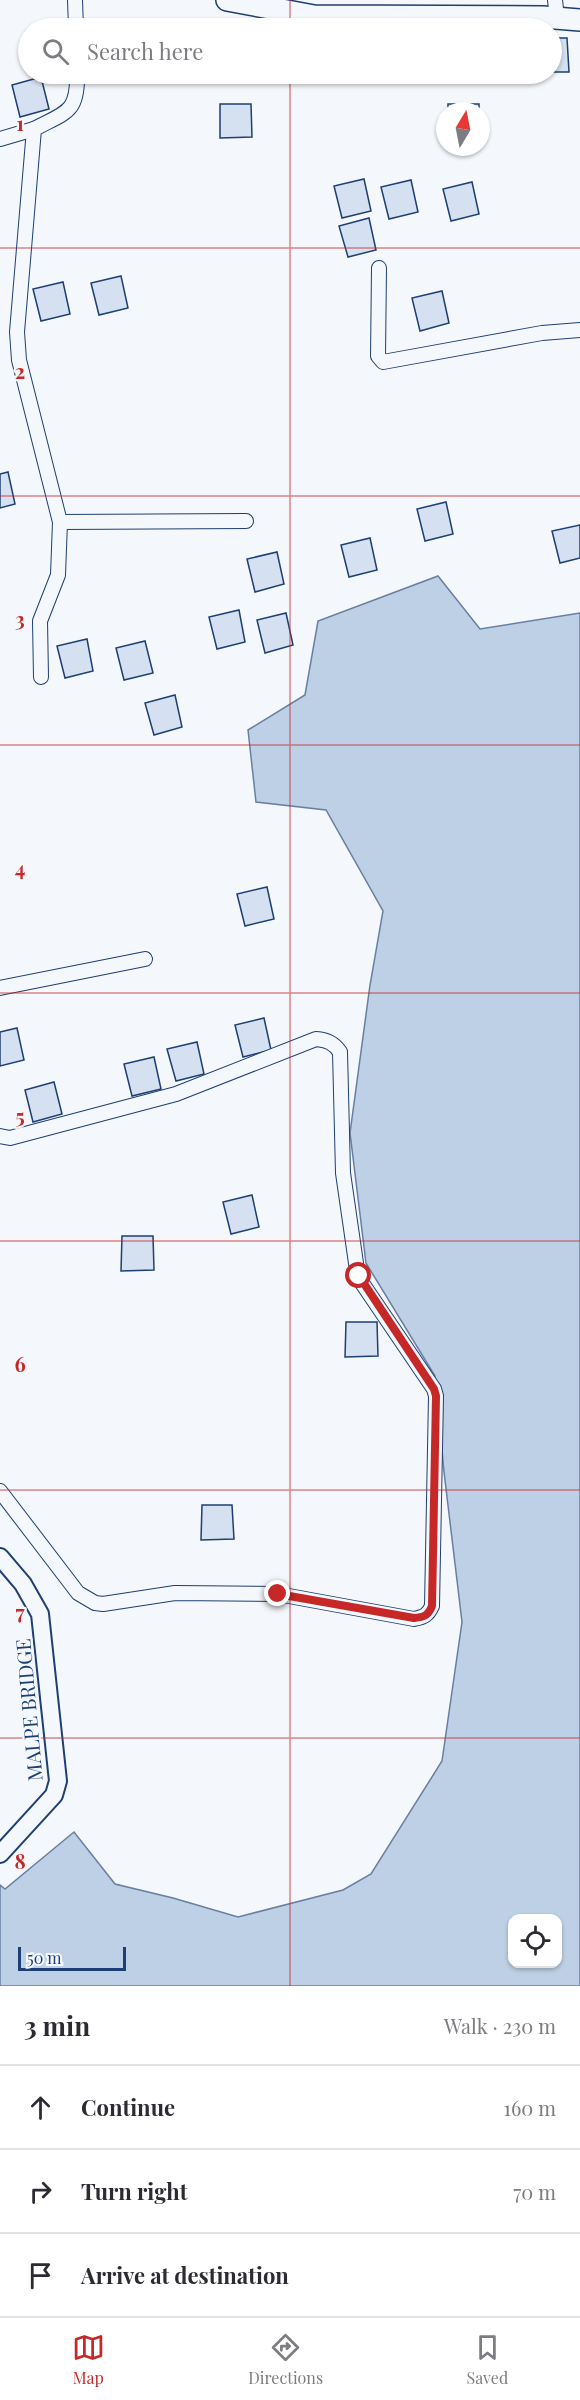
<!DOCTYPE html>
<meta charset="utf-8">
<style>
body{margin:0;font-family:"Playfair Display",serif;background:#f2f2f3;color:#2b2b33}
.controls{position:absolute;right:18px;bottom:18px;display:grid;overflow:hidden;border-radius:12px;box-shadow:0 2px 4px #0004}
.controls button{width:54px;height:54px;display:grid;place-items:center;padding:0;border:0;border-bottom:2px solid #e1e1e2;background:#fff;color:#2b2b33;font:30px sans-serif}
.compass{position:absolute;left:436px;top:102px;width:54px;height:54px;border-radius:50%;background:#fff;box-shadow:0 2px 4px #0004;rotate:10deg}
.scale{position:absolute;left:18px;bottom:15px;width:108px;box-sizing:border-box;padding-left:6px;border:3px solid #1d3f73;border-top:0;font-size:16px;line-height:21px;white-space:nowrap;color:#1d3f73;-webkit-text-stroke:4px #f4f7fb;paint-order:stroke}
.stop{position:absolute;width:18px;height:18px;margin:-14px;border:4px solid #c62828;border-radius:50%;background:#fff}
.stop.end{background:#c62828;border-color:#fff;box-shadow:0 2px 6px #0008}
.list{margin:0;padding:0;list-style:none}
h2{display:flex;justify-content:space-between;align-items:center;height:78px;margin:0;padding:0 24px;font-size:26px}
h2 small{font-size:20px;font-weight:400;color:#7c7c81}
.list li{display:grid;grid-template-columns:39px 1fr auto;gap:18px;align-items:center;box-sizing:border-box;height:84px;padding:0 24px;border-top:2px solid #e1e1e2}
.list b{display:block;font-size:22px;white-space:nowrap}
.list em{font-size:20px;font-style:normal;color:#7c7c81}
.icon{flex:none;width:33px;height:33px;fill:none;stroke:currentColor;stroke-width:2;stroke-linecap:round;stroke-linejoin:round}
.map{position:relative;flex:none;width:580px;height:1986px;overflow:hidden}
.search{position:absolute;background:#fff;box-shadow:0 2px 4px #0004;left:18px;right:18px;top:18px;height:66px;display:flex;align-items:center;gap:15px;box-sizing:border-box;padding:0 21px;border-radius:33px;color:#7c7c81;font-size:22px}
.sheet{height:330px;background:#fff}
nav{display:flex;justify-content:space-around;align-items:center;box-sizing:border-box;height:84px;border-top:2px solid #e1e1e2;background:#fff;font-size:16px;color:#7c7c81}
nav a{display:grid;justify-items:center;gap:3px}
nav .on{color:#c62828}
.map>svg:first-child{display:block}
.water{fill:#bed0e5;stroke:#687fa3;stroke-width:1.5;fill-rule:evenodd}
.building{fill:#d5e0f0;stroke:#1d3f73;stroke-width:1.5}
.lines{fill:none;stroke-linecap:round;stroke-linejoin:round}
.minor-casing{stroke:#1d3f73;stroke-width:16}
.tertiary-casing{stroke:#1d3f73;stroke-width:20}
.primary-casing{stroke:#1d3f73;stroke-width:24}
.minor{stroke:#f4f7fb;stroke-width:14}
.tertiary{stroke:#f4f7fb;stroke-width:16}
.primary{stroke:#f4f7fb;stroke-width:21}
.route{stroke:#c62828;stroke-width:8}
.grid{fill:none;stroke:#c62828;stroke-width:1.5;stroke-opacity:0.55}
.labels{text-anchor:middle;dominant-baseline:central;stroke-width:4.5;stroke-linejoin:round;paint-order:stroke}
.street-label{font-size:20px;fill:#1d3f73;stroke:#f4f7fb}
.grid-label{font-size:20px;text-anchor:middle;font-weight:bold;fill:#c62828;stroke:#f4f7fb;stroke-width:4.5;stroke-linejoin:round;paint-order:stroke}
</style>
<div class="map">
<svg width="580" height="1986" viewBox="0 0 580 1986">
<rect width="100%" height="100%" fill="#f4f7fb"/>
<path class="water" d="M438,576L480,629L580,613V1986H0V1885L5,1889L74,1832L115,1884L173,1898L238,1917L343,1890L371,1874L442,1761L462,1622L444,1472L435,1376L366,1263L350,1133L370,985L383,911L326,810L256,802L248,730L305,695L318,621ZM512,1918H558V1964H512Z"/>
<g class="building">
<path d="M552,38H567L569,72H552Z"/>
<path d="M41,77L49,109L20,117L12,85Z"/>
<path d="M220,104H251L252,137L220,138Z"/>
<rect x="448" y="104" width="31" height="7"/>
<path d="M364,179L371,211L342,218L334,186Z"/>
<path d="M411,180L418,212L389,219L381,187Z"/>
<path d="M472,182L479,214L451,221L443,189Z"/>
<path d="M369,218L376,250L348,257L339,226Z"/>
<path d="M121,276L128,308L99,315L91,283Z"/>
<path d="M63,282L70,314L41,321L33,289Z"/>
<path d="M442,291L449,323L420,331L412,298Z"/>
<path d="M8,472L15,504L0,508V474Z"/>
<path d="M446,502L453,534L425,541L417,509Z"/>
<path d="M580,525V558L560,563L552,531Z"/>
<path d="M370,538L377,570L349,577L341,545Z"/>
<path d="M277,552L284,584L255,592L247,559Z"/>
<path d="M239,610L245,642L217,649L209,617Z"/>
<path d="M286,613L293,645L265,653L257,620Z"/>
<path d="M87,639L93,671L65,678L57,646Z"/>
<path d="M145,641L153,673L124,680L116,648Z"/>
<path d="M175,695L182,727L154,735L145,703Z"/>
<path d="M267,887L274,919L245,926L237,894Z"/>
<path d="M264,1018L271,1050L243,1057L235,1025Z"/>
<path d="M17,1028L24,1060L0,1066V1032Z"/>
<path d="M197,1042L204,1074L176,1081L167,1049Z"/>
<path d="M154,1057L161,1089L132,1096L124,1064Z"/>
<path d="M54,1082L62,1114L33,1122L25,1090Z"/>
<path d="M252,1195L259,1227L231,1234L223,1202Z"/>
<path d="M122,1236H153L154,1270L121,1271Z"/>
<path d="M346,1322H377L378,1356L345,1357Z"/>
<path d="M202,1505H232L234,1539L201,1540Z"/>
</g>
<g class="lines">
<g class="minor-casing">
<g id="minor">
<path d="M75,0L76,28"/>
<path d="M555,0L557,18"/>
<path d="M0,139L34,129"/>
<path d="M379,268L378,356L383,362L542,333L580,330"/>
<path d="M60,522L246,521"/>
<path d="M41,677L40,621L58,575L60,522L19,360L17,332L34,129C66,112 78,113 77,74"/>
<path d="M0,988L145,959"/>
<path d="M0,1136L10,1138L176,1094L316,1039C327,1040 334,1043 340,1052L343,1173L357,1270L362,1283L434,1389L436,1396L432,1606C428,1615 424,1617 414,1619L278,1594L175,1593L103,1604L95,1603L78,1593L0,1491"/>
</g>
</g>
<g class="tertiary-casing">
<path id="tertiary" d="M0,1557L23,1584L40,1614L58,1781L54,1795L0,1854"/>
</g>
<g class="primary-casing">
<path id="primary" d="M227,0L314,16L543,17L580,20"/>
</g>
<use href="#minor" class="minor"/>
<use href="#tertiary" class="tertiary"/>
<use href="#primary" class="primary"/>
</g>
<g class="lines">
<path class="route" d="M278,1594L414,1618C424,1617 428,1616 432,1606L436,1396L434,1389L359,1276"/>
</g>
<path class="grid" d="M290,0V28M290,74V1986M0,248H580M0,496H580M0,745H580M0,993H580M0,1241H580M0,1490H580M0,1738H580"/>
<g class="labels">
<g class="street-label">
<text transform="translate(28 1710) rotate(-95)">MALPE BRIDGE</text>
</g>
</g>
<g class="grid-label">
<text x="20" y="131">1</text>
<text x="20" y="379">2</text>
<text x="20" y="627">3</text>
<text x="20" y="876">4</text>
<text x="20" y="1124">5</text>
<text x="20" y="1372">6</text>
<text x="20" y="1620">7</text>
<text x="20" y="1869">8</text>
</g>
</svg>
<div class="controls">
<button><svg class="icon" aria-label="locate" viewBox="0 0 24 24"><circle cx="12" cy="12" r="6"/><path d="M12 2v4M12 18v4M2 12h4M18 12h4"/></svg></button>
</div>
<svg class="compass" viewBox="-18 -18 36 36"><path d="M0-13l5 13h-10z" fill="#e53935"/><path d="M0 13l5-13h-10z" fill="#7c7c81"/></svg>
<div class="scale">50 m</div>
<div class="stop" style="left:359px;top:1276px"></div>
<div class="stop end" style="left:278px;top:1594px"></div>
<div class="search"><svg class="icon" aria-label="search" viewBox="0 0 24 24"><circle cx="10" cy="10" r="6"/><path d="M15 15l6 6"/></svg>Search here</div>
</div>
<section class="sheet">
<h2>3 min<small>Walk · 230 m</small></h2>
<ul class="list">
<li><svg class="icon" aria-label="ahead" viewBox="0 0 24 24"><path d="M12 20V5M6 11l6-6 6 6"/></svg><div><b>Continue</b></div><em>160 m</em></li>
<li><svg class="icon" aria-label="right" viewBox="0 0 24 24"><path d="M7 20v-9h11M14 6l5 5-5 5"/></svg><div><b>Turn right</b></div><em>70 m</em></li>
<li><svg class="icon" aria-label="arrive" viewBox="0 0 24 24"><path d="M6 21V4h12l-3 4 3 4H6"/></svg><div><b>Arrive at destination</b></div></li>
</ul>
</section>
<nav>
<a class="on"><svg class="icon" aria-label="map" viewBox="0 0 24 24"><path d="M3 6l6-2 6 2 6-2v14l-6 2-6-2-6 2zM9 4v14M15 6v14"/></svg>Map</a>
<a><svg class="icon" aria-label="directions" viewBox="0 0 24 24"><path d="M12 3l9 9-9 9-9-9zM9 14v-3h6M13 9l2 2-2 2"/></svg>Directions</a>
<a><svg class="icon" aria-label="saved" viewBox="0 0 24 24"><path d="M7 4h10v16l-5-4-5 4z"/></svg>Saved</a>
</nav>
